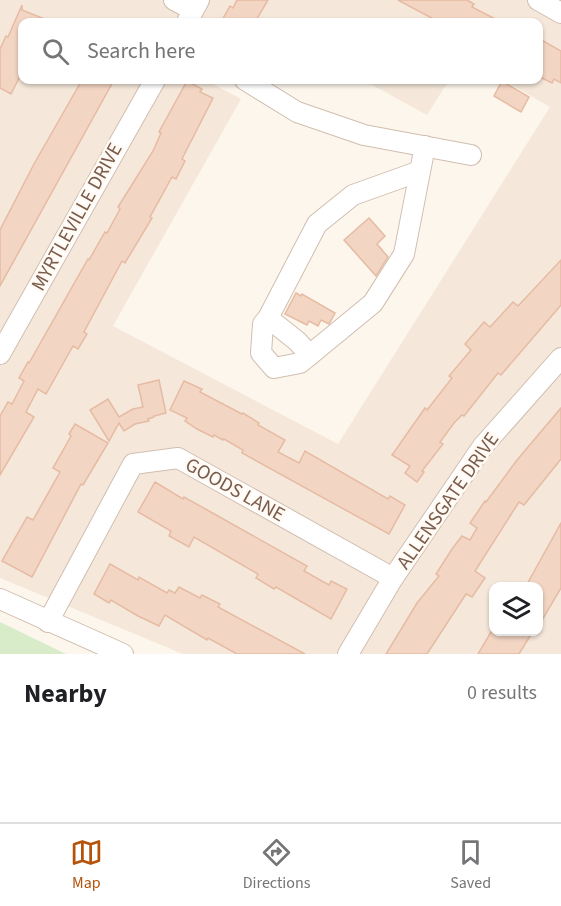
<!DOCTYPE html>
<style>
body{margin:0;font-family:"Source Sans 3",sans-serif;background:#f2f2f2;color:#202124}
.controls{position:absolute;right:18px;bottom:18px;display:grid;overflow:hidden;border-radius:12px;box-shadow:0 2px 4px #0004}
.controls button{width:54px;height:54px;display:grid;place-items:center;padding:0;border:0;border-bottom:2px solid #e0e0e0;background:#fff;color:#202124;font:30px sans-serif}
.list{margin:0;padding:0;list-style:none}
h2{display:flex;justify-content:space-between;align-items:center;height:78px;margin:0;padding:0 24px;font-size:26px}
h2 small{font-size:20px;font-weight:400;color:#757577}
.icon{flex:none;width:33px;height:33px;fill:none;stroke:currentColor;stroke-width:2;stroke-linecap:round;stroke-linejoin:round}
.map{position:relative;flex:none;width:561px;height:654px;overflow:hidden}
.search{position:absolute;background:#fff;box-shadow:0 2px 4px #0004;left:18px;right:18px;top:18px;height:66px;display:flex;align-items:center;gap:15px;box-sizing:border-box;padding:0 21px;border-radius:12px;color:#757577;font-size:22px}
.sheet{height:168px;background:#fff}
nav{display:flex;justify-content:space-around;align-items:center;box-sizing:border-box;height:84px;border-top:2px solid #e0e0e0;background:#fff;font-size:16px;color:#757577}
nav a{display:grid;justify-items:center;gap:3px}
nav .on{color:#b45309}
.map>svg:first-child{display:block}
.residential{fill:#f5e8da;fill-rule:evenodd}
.green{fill:#d8ecc9}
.building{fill:#f3d5c3;stroke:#e6bba3;stroke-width:1.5}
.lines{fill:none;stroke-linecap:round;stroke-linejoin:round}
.minor-casing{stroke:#d1beb0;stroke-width:22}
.minor{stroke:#fff;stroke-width:20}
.labels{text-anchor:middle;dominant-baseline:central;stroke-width:5;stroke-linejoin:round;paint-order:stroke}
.street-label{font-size:20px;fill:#7a5c4d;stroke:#fffaf3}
</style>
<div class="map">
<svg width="561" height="654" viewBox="0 0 561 654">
<rect width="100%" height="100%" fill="#fdf6ec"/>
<g class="residential">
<path d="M0,0H561V654H183L0,578ZM22,22H538V80H503L550,107L338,444L113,326L241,99L205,80H22ZM494,586H538V632H494Z"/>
<path d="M363,80H449L427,115Z"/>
</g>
<path class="green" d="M0,622L66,654H0Z"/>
<g class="building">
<path d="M237,0H268L255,22H221L230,6L233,8Z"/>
<path d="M398,0H467L474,4L472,7L501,22H439Z"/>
<path d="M22,5V10L52,22H22V72L11,94L0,88V49L6,36L8,37Z"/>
<path d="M538,38L561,51V83L554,79L552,83L538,76Z"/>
<path d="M82,80H114L0,286V230L34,164Z"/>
<path d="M187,81L202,89L200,92L213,98L182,159L185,161L176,179L172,177L150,217L152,218L125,263L122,261L84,332L87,334L78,349L73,346L46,394L38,389L26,412L34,417L0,475V416L8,402L12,404L24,381L19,378L28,362L29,363L88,259L89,260L105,232L107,233L120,209L118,207L153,151L161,133L159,132Z"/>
<path d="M502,81L529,97L521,112L494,96Z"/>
<path d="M369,218L385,236L377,244L388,257L376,276L344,240Z"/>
<path d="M561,260V305L501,375L498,373L464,416L462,415L454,423L440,442L443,444L422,471L424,472L417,482L405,473L410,466L392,455L425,408L427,410L452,378L449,376L471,350L465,344L484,322L490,327L513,302L518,306Z"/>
<path d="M296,293L301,296L302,294L335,313L329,324L321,320L318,326L309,321L307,325L285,314Z"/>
<path d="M159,380L166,413L154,416V417L148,419L149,421L135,424L124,431L119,423L109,441L90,410L108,399L119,417L133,409L143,407L138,385Z"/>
<path d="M184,381L202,389L200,392L242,414L243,413L259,423L258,425L285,440L278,452L299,463L305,451L388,499L390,496L405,505L389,534L242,453L243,450L224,439L223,440L214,435L213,437L197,429L185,421L187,418L170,410Z"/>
<path d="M561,408V459L524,505L519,502L475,571L485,578L472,597L466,594L427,654H386L417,603L439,576L436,574L452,549L462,536L470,540L477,528L470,523L485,501L486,502L517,460Z"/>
<path d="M75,424L108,443L83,485L81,484L32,577L2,561L27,517L33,520L60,472L53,468L71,436L69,434Z"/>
<path d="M155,482L183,499L184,497L209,511L307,566L304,571L329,585L331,581L347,589L331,619L276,587L274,589L256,578L258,574L194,537L189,547L169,536L171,531L138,512Z"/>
<path d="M561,523V588L538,627V586H526Z"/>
<path d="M110,564L138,580L139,577L167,593L169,590L175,593L179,587L200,598L202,595L220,604L218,607L305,654H237L208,638L207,640L165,615L159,626L138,616L111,600L109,603L94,594Z"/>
<path d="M491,632H523L530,636L519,654H478Z"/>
</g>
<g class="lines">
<g class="minor-casing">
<g id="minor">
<path d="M174,0L193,10"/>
<path d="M538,0L561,13"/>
<path d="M187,22L199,0"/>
<path d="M245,80L297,112L364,135L471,155"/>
<path d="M420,171L353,195L317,224L268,318L263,324L261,353L274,368L300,363L373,303L404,254L425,146"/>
<path d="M268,318L297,341L310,355"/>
<path d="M0,354L155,80"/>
<path d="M0,599L123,654"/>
<path d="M48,622L133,464L178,458L393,578"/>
<path d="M348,654L393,578L483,446L561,358"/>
</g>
</g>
<use href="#minor" class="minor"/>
</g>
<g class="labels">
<g class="street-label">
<text transform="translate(77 217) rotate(-61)">MYRTLEVILLE DRIVE</text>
<text transform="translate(235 490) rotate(29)">GOODS LANE</text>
<text transform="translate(448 501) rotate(-55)">ALLENSGATE DRIVE</text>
</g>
</g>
</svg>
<div class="controls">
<button><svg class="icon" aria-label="layers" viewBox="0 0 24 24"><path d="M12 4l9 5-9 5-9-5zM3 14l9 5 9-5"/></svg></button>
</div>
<div class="search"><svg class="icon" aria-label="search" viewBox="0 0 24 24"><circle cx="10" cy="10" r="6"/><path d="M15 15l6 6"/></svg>Search here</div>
</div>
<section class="sheet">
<h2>Nearby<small>0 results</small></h2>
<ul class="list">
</ul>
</section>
<nav>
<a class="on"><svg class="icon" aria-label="map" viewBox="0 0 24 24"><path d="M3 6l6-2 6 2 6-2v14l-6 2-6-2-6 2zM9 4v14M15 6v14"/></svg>Map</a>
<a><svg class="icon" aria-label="directions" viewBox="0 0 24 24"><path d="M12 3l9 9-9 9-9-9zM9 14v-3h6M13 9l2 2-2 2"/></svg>Directions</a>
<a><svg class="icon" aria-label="saved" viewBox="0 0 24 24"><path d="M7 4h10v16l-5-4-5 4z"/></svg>Saved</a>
</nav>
